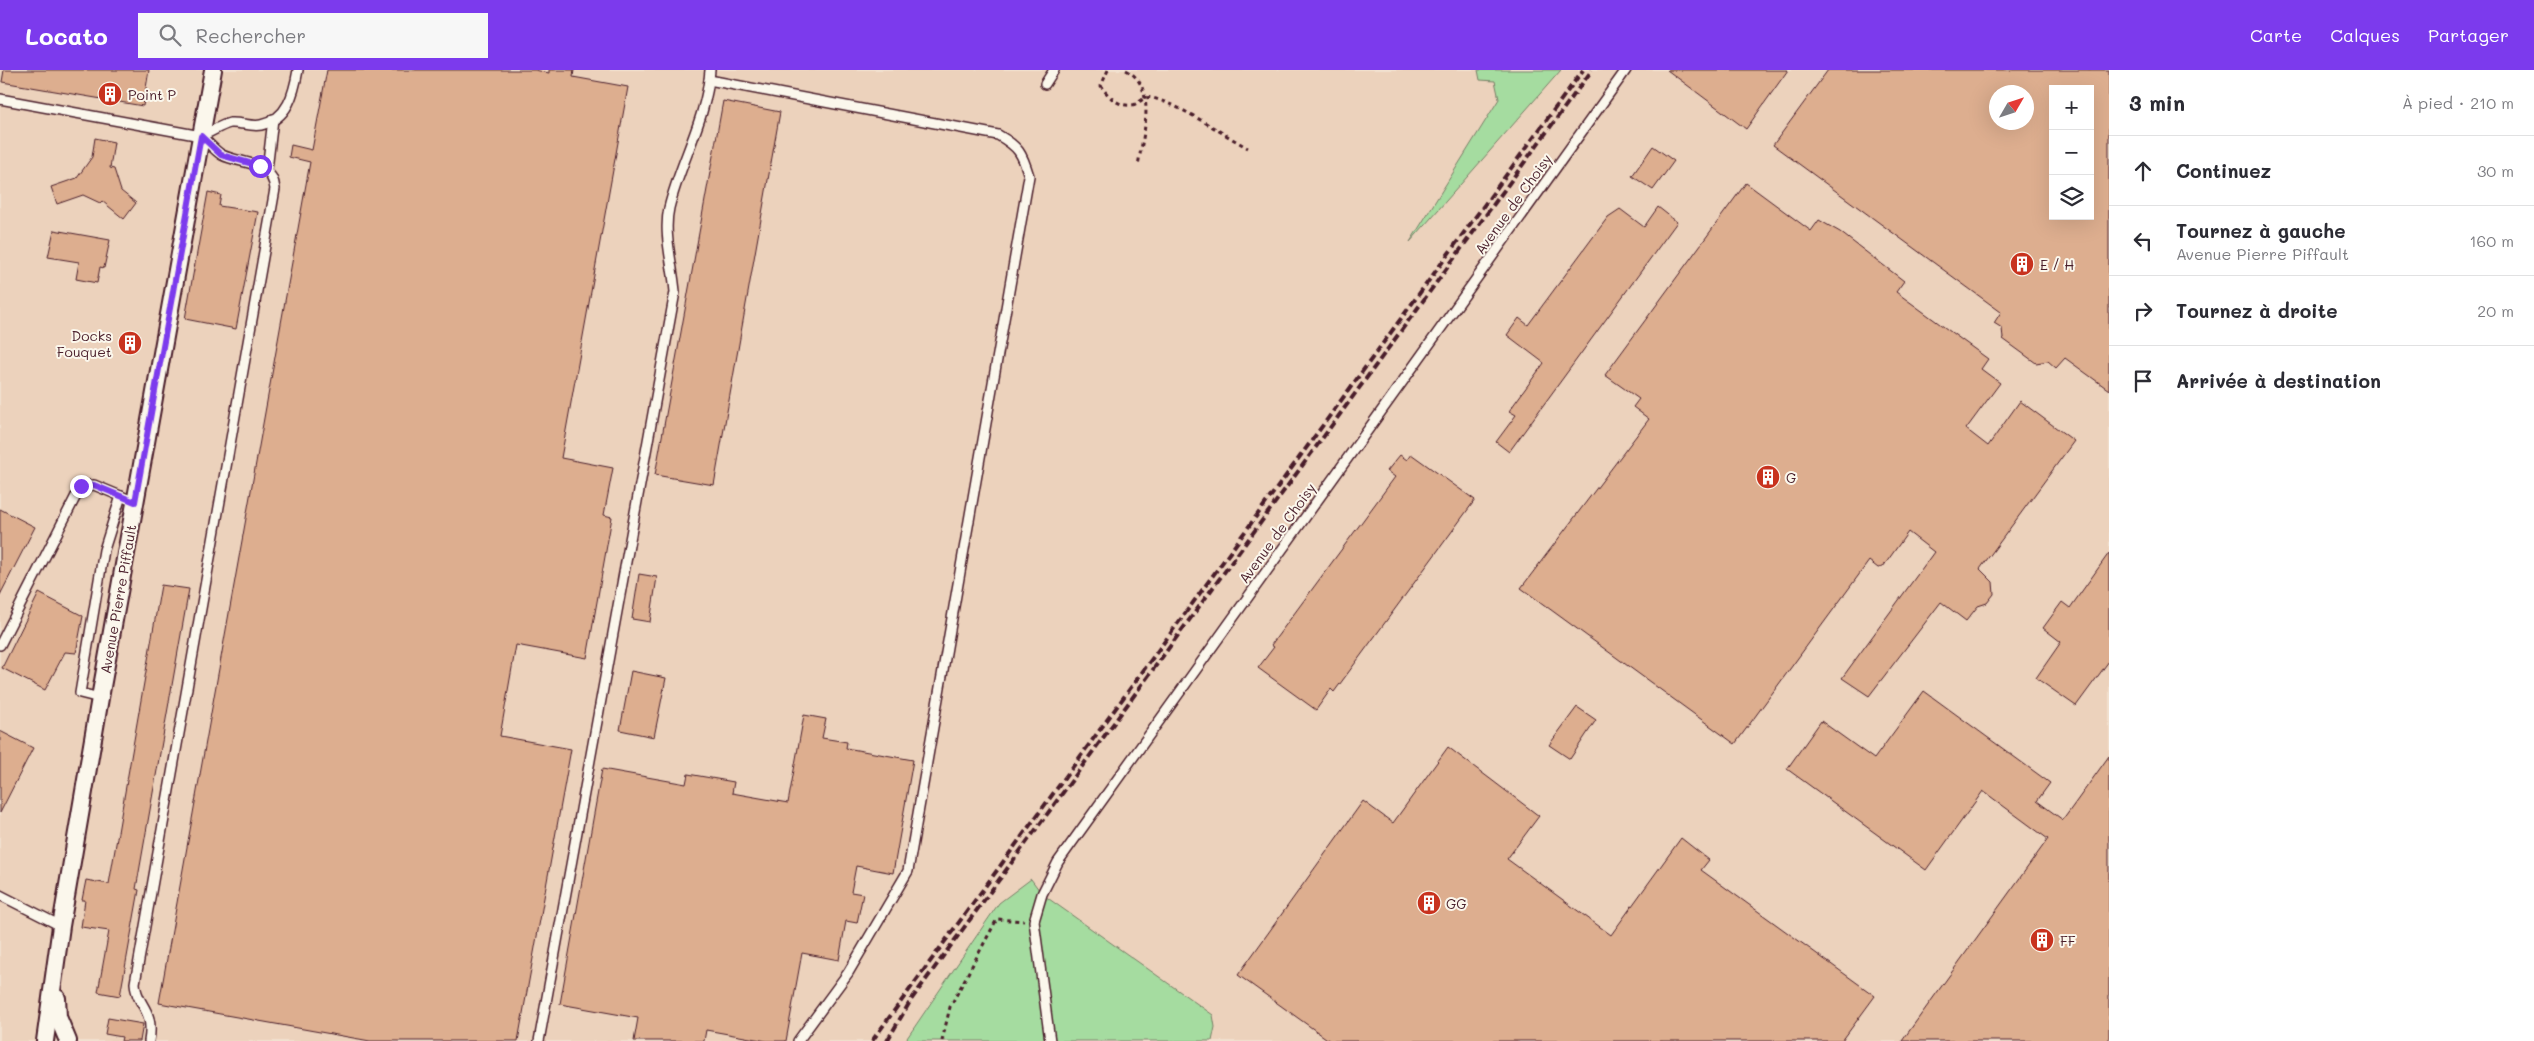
<!DOCTYPE html>
<html lang="fr">
<meta charset="utf-8">
<style>
body{margin:0;font-family:Mali,sans-serif;background:#f7f7f7;color:#2b2b33}
.controls{position:absolute;right:15px;top:15px;display:grid;overflow:hidden;border-radius:0px;box-shadow:0 5px 20px #0002}
.controls button{width:45px;height:45px;display:grid;place-items:center;padding:0;border:0;border-bottom:1px solid #e1e1e2;background:#fff;color:#2b2b33;font:25px sans-serif}
.compass{position:absolute;left:1989px;top:15px;width:45px;height:45px;border-radius:50%;background:#fff;box-shadow:0 5px 20px #0002;rotate:51deg}
.stop{position:absolute;width:15px;height:15px;margin:-11px;border:4px solid #7c3aed;border-radius:50%;background:#fff}
.stop.end{background:#7c3aed;border-color:#fff;box-shadow:0 1px 5px #0008}
.list{margin:0;padding:0;list-style:none}
h2{display:flex;justify-content:space-between;align-items:center;height:65px;margin:0;padding:0 20px;font-size:21px}
h2 small{font-size:16px;font-weight:400;color:#7c7c81}
.list li{display:grid;grid-template-columns:32px 1fr auto;gap:15px;align-items:center;box-sizing:border-box;height:70px;padding:0 20px;border-top:1px solid #e1e1e2}
.list b{display:block;font-size:19px;white-space:nowrap}
.list p{margin:0;font-size:16px;white-space:nowrap;color:#7c7c81}
.list em{font-size:16px;font-style:normal;color:#7c7c81}
.icon{flex:none;width:28px;height:28px;fill:none;stroke:currentColor;stroke-width:2;stroke-linecap:round;stroke-linejoin:round}
.map{position:relative;flex:none;width:2109px;height:971px;overflow:hidden}
header{display:flex;align-items:center;gap:30px;box-sizing:border-box;height:70px;padding:0 25px;background:#7c3aed;color:#fff}
header strong{font-size:24px}
nav{display:flex;gap:28px;margin-inline-start:auto;font-size:18px}
.search{width:350px;height:45px;background:#f7f7f7;display:flex;align-items:center;gap:12px;box-sizing:border-box;padding:0 18px;border-radius:0px;color:#7c7c81;font-size:19px}
main{display:flex}
aside{flex:1;background:#fff}
.map>svg:first-child{display:block}
.built{fill:#ecd2bc;fill-rule:evenodd}
.green{fill:#a5dca0;stroke:#787e66}
.building{fill:#ddae8f;stroke:#4a1f2b;fill-rule:evenodd}
.lines{fill:none;stroke-linecap:round;stroke-linejoin:round}
.service-casing{stroke:#4a1f2b;stroke-width:12}
.minor-casing{stroke:#4a1f2b;stroke-width:20}
.path{stroke:#4a1f2b;stroke-width:3;stroke-dasharray:4 4;stroke-linecap:butt}
.service{stroke:#fbf7ec;stroke-width:9}
.minor{stroke:#fbf7ec;stroke-width:16}
.rail{stroke:#4a1f2b;stroke-width:4;stroke-dasharray:8 4;stroke-linecap:butt}
.route{stroke:#7c3aed;stroke-width:6}
.labels{text-anchor:middle;dominant-baseline:central;stroke-width:4;stroke-linejoin:round;paint-order:stroke}
.poi-label{font-size:14px;fill:#4a1f2b;stroke:#fbf7ec;text-anchor:start}
.street-label{font-size:14px;fill:#4a1f2b;stroke:#fbf7ec}
</style>
<header>
<strong>Locato</strong>
<div class="search"><svg class="icon" aria-label="search" viewBox="0 0 24 24"><circle cx="10" cy="10" r="6"/><path d="M15 15l6 6"/></svg>Rechercher</div>
<nav><a>Carte</a><a>Calques</a><a>Partager</a></nav>
</header>
<main>
<div class="map">
<svg width="2109" height="971" viewBox="0 0 2109 971">
<rect width="100%" height="100%" fill="#f2e1d0"/>
<filter id="ink" filterUnits="userSpaceOnUse"><feTurbulence type="fractalNoise" baseFrequency=".02" numOctaves="2"/><feDisplacementMap in="SourceGraphic" scale="10" xChannelSelector="R" yChannelSelector="G"/><feConvolveMatrix kernelMatrix="1 2 1 2 8 2 1 2 1" color-interpolation-filters="sRGB"/></filter>
<g filter="url(#ink)">
<path class="built" d="M0,0H2109V971H963L999,833L905,971H0ZM2053,19H2090V146H2053ZM1996,22H2026V52H1996Z"/>
<g class="green">
<path d="M1478,0H1561L1410,172L1499,29L1495,11L1480,10Z"/>
<path d="M1031,809L1042,824L1213,945L1215,957L1212,971H905L999,833Z"/>
</g>
<g class="building">
<path d="M4,0H149L143,36L2,12Z"/>
<path d="M327,0H535L549,3V0H574L573,7L628,17L561,388L613,398L604,445L612,447L587,588L516,575L500,666L571,679L518,971H370L159,933L310,92L289,87L291,75L312,80Z"/>
<path d="M1667,0H1788L1746,59Z"/>
<path d="M1828,0H2109V320L2065,288L2056,298L2048,291L2036,293L2003,269L2002,258L1994,253L2001,242L1773,75ZM2053,19H2090V146H2053ZM1996,22H2026V52H1996Z"/>
<path d="M723,31L780,42L714,415L655,405Z"/>
<path d="M95,68L114,72L110,98L114,99L121,121L136,133L124,149L102,131L100,133L83,125L57,134L51,117L77,108L92,87Z"/>
<path d="M1653,76L1674,91L1653,120L1632,106Z"/>
<path d="M1746,113L1811,161L1819,150L1840,162L1904,211L1896,222L1988,289L1981,299L2000,313L1966,359L1988,376L2020,331L2074,371L1980,499L1993,512L1994,524L1987,533L1978,536L1966,551L1941,532L1869,626L1842,608L1934,482L1908,462L1883,497L1878,498L1869,491L1735,674L1521,518L1649,349L1633,337L1639,329L1605,305Z"/>
<path d="M208,122L221,125L219,136L258,142L236,259L185,249Z"/>
<path d="M1658,137L1677,152L1509,382L1496,372L1516,345L1509,341L1544,293L1507,265L1519,248L1528,255L1608,147L1620,139L1644,157Z"/>
<path d="M54,160L110,170L104,198L100,197L97,213L76,209L79,192L48,187Z"/>
<path d="M1411,384L1475,430L1334,622L1331,619L1316,640L1258,598L1274,577L1271,575L1395,407L1387,401L1400,385L1407,390Z"/>
<path d="M0,439L35,457L0,525Z"/>
<path d="M2109,483V591L2076,636L2036,608L2061,572L2043,558L2062,532L2070,538Z"/>
<path d="M639,504L657,507L650,552L632,549Z"/>
<path d="M161,515L189,519L136,819L139,820L120,926L98,922L109,861L81,857L85,830H82L86,810L109,814Z"/>
<path d="M39,523L83,546L76,583L65,582L45,620L2,598Z"/>
<path d="M631,601L666,608L654,667L620,660Z"/>
<path d="M1924,621L2050,713L2037,731L2063,750L2109,686V971H1902L2048,769L1983,721L1926,800L1787,699L1821,651L1874,689Z"/>
<path d="M1577,637L1596,650L1570,689L1549,675Z"/>
<path d="M804,645L826,649L822,668L847,672L846,678L913,690L893,803L856,796L851,822L863,824L857,853L846,851L839,890L802,883L786,971H767L706,960L704,971H634L638,948L560,934L602,699L686,714L688,704L734,712L732,723L788,733Z"/>
<path d="M0,661L33,678L0,743Z"/>
<path d="M1448,677L1539,746L1507,789L1611,865L1681,768L1709,790L1701,800L1875,926L1842,971H1330L1238,905L1363,731L1393,753Z"/>
<path d="M108,948L143,954L140,971H121L122,967L105,964Z"/>
</g>
<g class="lines">
<g class="service-casing">
<g id="service">
<path d="M709,10L998,65C1019,77 1022,83 1029,106L908,801L848,903L798,971"/>
<path d="M1045,14L1054,0"/>
<path d="M0,29L201,66C208,72 215,81 222,85C243,95 272,90 275,119L135,913C136,936 155,938 149,971"/>
<path d="M201,66C210,63 221,55 230,53C240,52 251,57 261,55C288,49 294,23 298,0"/>
<path d="M267,100L273,49"/>
<path d="M0,575L81,416L94,415L135,432"/>
<path d="M100,628L80,623L104,480L121,426"/>
<path d="M0,825L61,856"/>
<path d="M539,971L675,222C673,195 663,164 669,138C680,92 707,48 710,0"/>
<path d="M1050,971L1034,851L1042,824L1058,792L1626,0"/>
</g>
</g>
<g class="minor-casing">
<g id="minor">
<path d="M57,928L58,947L68,971"/>
<path d="M45,971L61,856L100,628L213,0"/>
</g>
</g>
<g class="path">
<path d="M1108,0L1101,16C1108,26 1118,37 1132,35C1140,34 1143,25 1153,28C1184,37 1219,62 1248,78"/>
<path d="M1126,0C1159,17 1142,68 1138,96"/>
<path d="M942,971L950,937L997,849L1024,851"/>
</g>
<use href="#service" class="service"/>
<use href="#minor" class="minor"/>
<g class="rail">
<path d="M872,971L1583,0"/>
<path d="M887,971L911,930L1592,0"/>
</g>
</g>
</g>
<g class="lines" filter="url(#ink)">
<path class="route" d="M81,416L94,415L135,432L201,66L221,85L260,96"/>
</g>
<defs>
<g id="building-disc" transform="scale(1.25)"><circle r="9.5" fill="#c8321e" stroke="#fbf7ec"/><path d="M-4-6H4V6H1V3H-1V6H-4ZM-2.5-4.3h1.7v1.8h-1.7ZM.8-4.3h1.7v1.8H.8ZM-2.5-1h1.7V.8h-1.7ZM.8-1h1.7V.8H.8Z" fill="#fff"/></g>
</defs>
<g fill-rule="evenodd">
<use href="#building-disc" x="110" y="24"/>
<use href="#building-disc" x="2022" y="194"/>
<use href="#building-disc" x="130" y="273"/>
<use href="#building-disc" x="1768" y="407"/>
<use href="#building-disc" x="1429" y="833"/>
<use href="#building-disc" x="2042" y="870"/>
</g>
<g class="labels">
<g class="poi-label">
<text x="128" y="24">Point P</text>
<text x="2040" y="194">E / H</text>
<text x="112" y="265" text-anchor="end">Docks<tspan x="112" dy="16">Fouquet</tspan></text>
<text x="1786" y="407">G</text>
<text x="1446" y="833">GG</text>
<text x="2060" y="870">FF</text>
</g>
<g class="street-label">
<text transform="translate(1513 134) rotate(-54)">Avenue de Choisy</text>
<text transform="translate(1277 463) rotate(-54)">Avenue de Choisy</text>
<text transform="translate(118 529) rotate(-80)">Avenue Pierre Piffault</text>
</g>
</g>
</svg>
<div class="controls">
<button>+</button>
<button>−</button>
<button><svg class="icon" aria-label="layers" viewBox="0 0 24 24"><path d="M12 4l9 5-9 5-9-5zM3 14l9 5 9-5"/></svg></button>
</div>
<svg class="compass" viewBox="-18 -18 36 36"><path d="M0-13l5 13h-10z" fill="#e53935"/><path d="M0 13l5-13h-10z" fill="#7c7c81"/></svg>
<div class="stop" style="left:260px;top:96px"></div>
<div class="stop end" style="left:81px;top:416px"></div>
</div>
<aside>
<h2>3 min<small>À pied · 210 m</small></h2>
<ul class="list">
<li><svg class="icon" aria-label="ahead" viewBox="0 0 24 24"><path d="M12 20V5M6 11l6-6 6 6"/></svg><div><b>Continuez</b></div><em>30 m</em></li>
<li><svg class="icon" aria-label="left" viewBox="0 0 24 24"><path d="M17 20v-9H6M10 6l-5 5 5 5"/></svg><div><b>Tournez à gauche</b><p>Avenue Pierre Piffault</p></div><em>160 m</em></li>
<li><svg class="icon" aria-label="right" viewBox="0 0 24 24"><path d="M7 20v-9h11M14 6l5 5-5 5"/></svg><div><b>Tournez à droite</b></div><em>20 m</em></li>
<li><svg class="icon" aria-label="arrive" viewBox="0 0 24 24"><path d="M6 21V4h12l-3 4 3 4H6"/></svg><div><b>Arrivée à destination</b></div></li>
</ul>
</aside>
</main>
